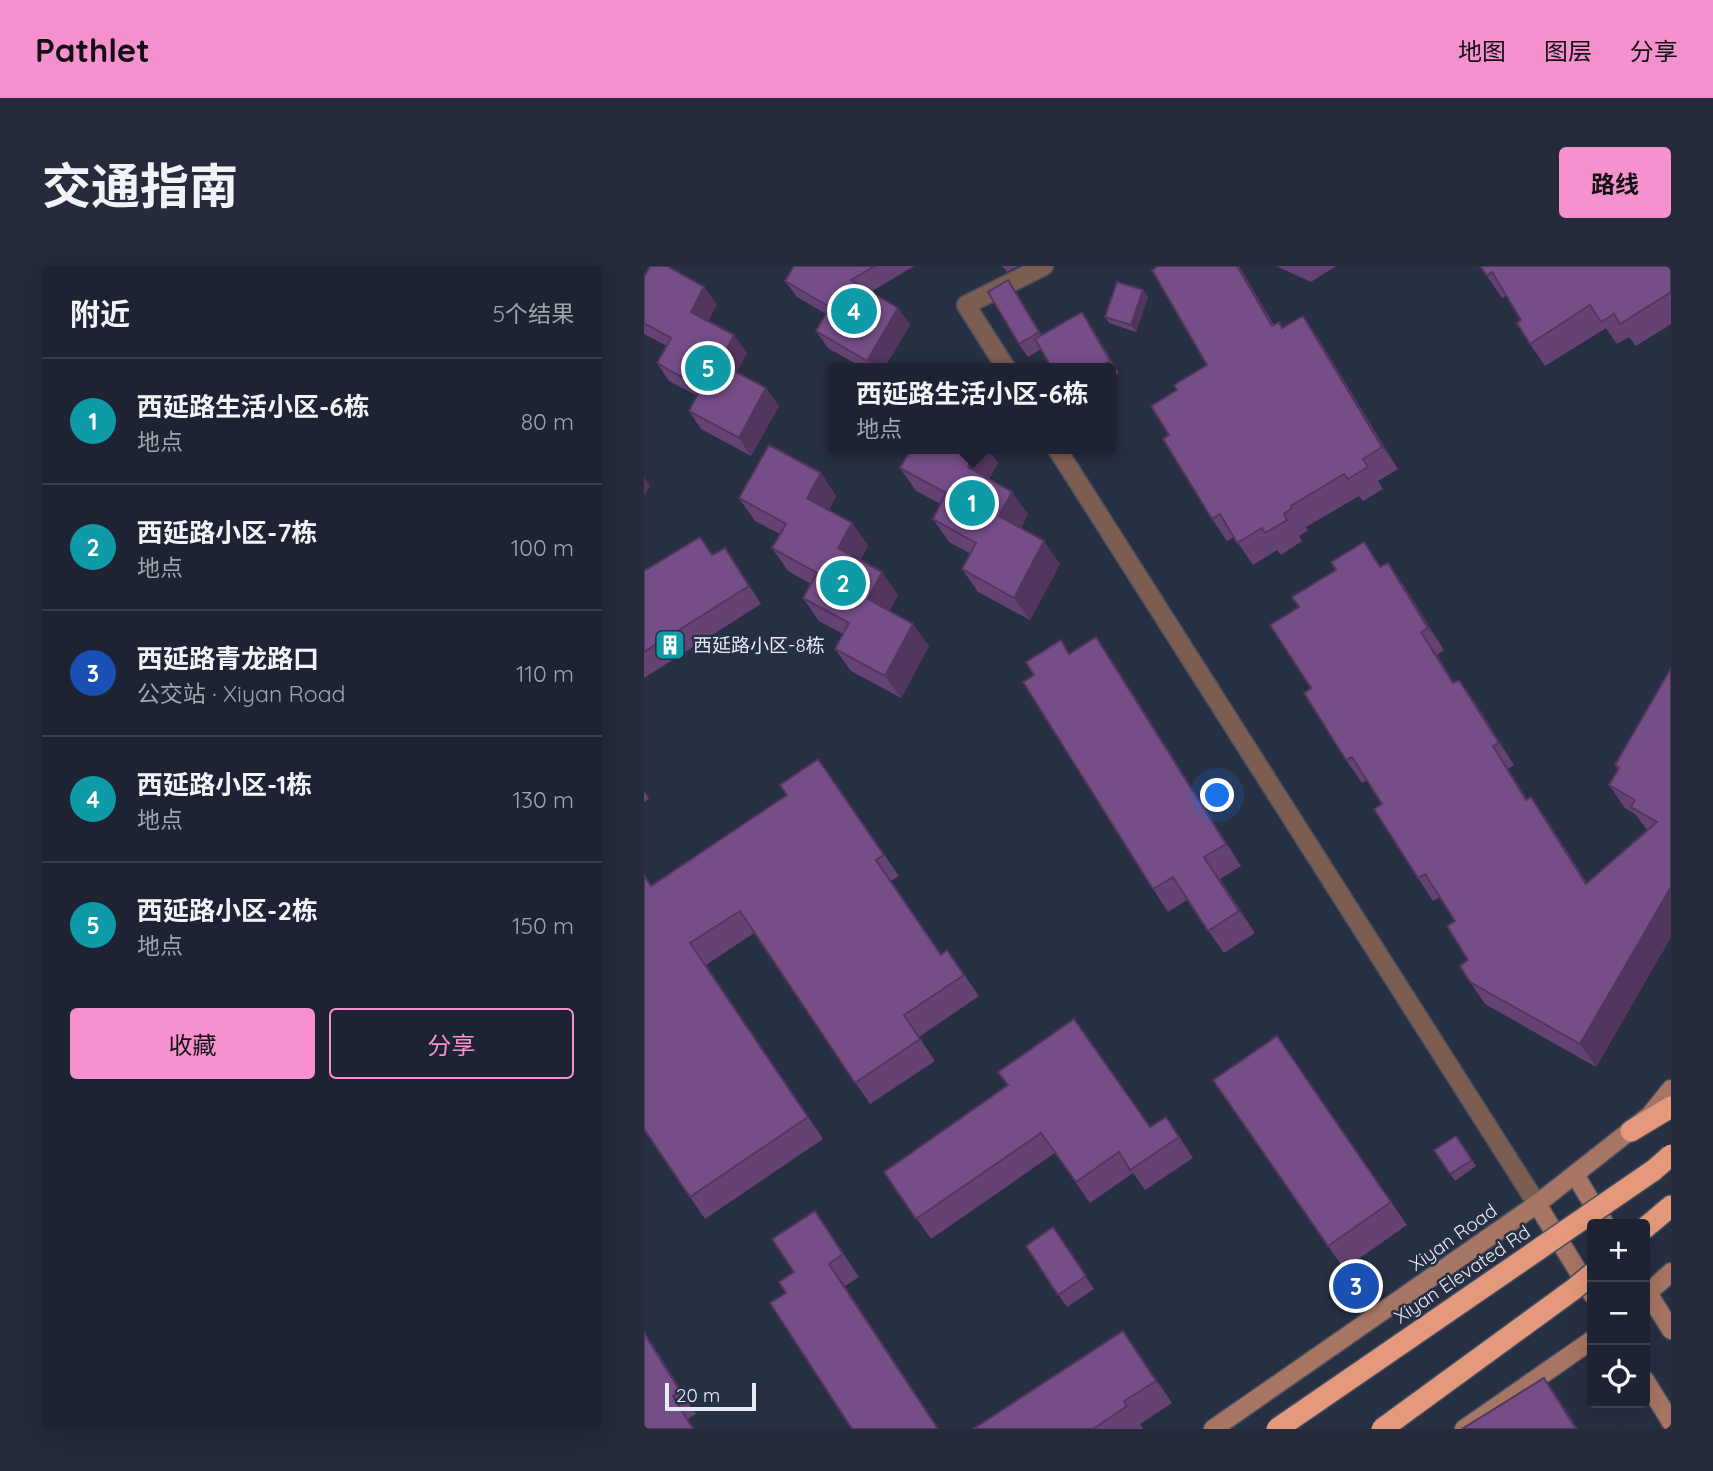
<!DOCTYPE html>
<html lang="zh">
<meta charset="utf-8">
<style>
body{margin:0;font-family:Quicksand,"Noto Sans SC",sans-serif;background:#252b3a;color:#f1f3f6}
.controls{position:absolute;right:21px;bottom:21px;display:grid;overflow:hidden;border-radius:7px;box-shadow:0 7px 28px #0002}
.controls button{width:63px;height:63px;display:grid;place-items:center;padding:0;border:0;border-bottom:2px solid #3b404d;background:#1d2332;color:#f1f3f6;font:35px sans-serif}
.scale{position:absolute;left:21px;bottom:18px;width:91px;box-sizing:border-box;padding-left:7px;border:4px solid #e5ebf7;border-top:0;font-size:19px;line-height:24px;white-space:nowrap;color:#e5ebf7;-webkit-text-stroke:5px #272f42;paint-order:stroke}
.you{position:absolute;left:574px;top:530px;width:24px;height:24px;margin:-18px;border:5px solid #fff;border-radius:50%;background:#1a73e8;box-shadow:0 0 0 10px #1a73e833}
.badge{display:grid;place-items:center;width:46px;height:46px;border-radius:50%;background:#f690cf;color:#fff;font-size:23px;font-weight:700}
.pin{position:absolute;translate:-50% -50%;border:4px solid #fff;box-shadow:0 2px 7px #0006}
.popup{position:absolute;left:185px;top:97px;width:287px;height:91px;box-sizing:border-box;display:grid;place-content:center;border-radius:7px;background:#1d2332;filter:drop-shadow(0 2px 5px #0005);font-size:23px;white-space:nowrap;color:#a0a4ac}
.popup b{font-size:26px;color:#f1f3f6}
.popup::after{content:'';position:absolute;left:50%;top:100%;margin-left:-14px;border:14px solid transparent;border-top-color:#1d2332}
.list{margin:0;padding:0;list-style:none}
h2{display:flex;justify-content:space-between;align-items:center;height:91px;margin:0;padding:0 28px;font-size:30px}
h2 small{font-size:23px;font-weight:400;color:#a0a4ac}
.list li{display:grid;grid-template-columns:46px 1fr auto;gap:21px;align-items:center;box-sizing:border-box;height:126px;padding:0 28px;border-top:2px solid #3b404d}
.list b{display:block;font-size:26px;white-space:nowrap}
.list p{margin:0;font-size:23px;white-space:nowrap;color:#a0a4ac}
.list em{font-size:23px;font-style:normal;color:#a0a4ac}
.actions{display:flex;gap:14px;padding:21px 28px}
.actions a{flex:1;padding:16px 0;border:2px solid #f690cf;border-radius:7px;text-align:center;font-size:24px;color:#f690cf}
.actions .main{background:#f690cf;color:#111}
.icon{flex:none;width:38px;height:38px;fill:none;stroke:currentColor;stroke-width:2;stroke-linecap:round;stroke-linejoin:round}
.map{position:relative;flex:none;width:1027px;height:1163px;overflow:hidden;border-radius:7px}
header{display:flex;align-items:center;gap:42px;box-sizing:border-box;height:98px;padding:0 35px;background:#f690cf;color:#111}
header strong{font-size:33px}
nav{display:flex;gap:38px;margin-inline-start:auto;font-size:24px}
.intro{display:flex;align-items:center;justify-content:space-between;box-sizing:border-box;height:168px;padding:0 42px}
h1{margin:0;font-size:49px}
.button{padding:18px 32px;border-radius:7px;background:#f690cf;color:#111;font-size:24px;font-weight:700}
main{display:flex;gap:42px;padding:0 42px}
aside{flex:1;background:#1d2332;border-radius:7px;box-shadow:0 7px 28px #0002}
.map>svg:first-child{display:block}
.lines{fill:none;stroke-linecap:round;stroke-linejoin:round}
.street-casing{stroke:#454d5f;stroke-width:21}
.secondary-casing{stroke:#454d5f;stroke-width:21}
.highway-casing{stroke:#454d5f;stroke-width:24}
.street{stroke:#7c5d51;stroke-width:18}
.secondary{stroke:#a77563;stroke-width:18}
.highway{stroke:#e5997c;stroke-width:21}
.highway-bridge-casing{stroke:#454d5f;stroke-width:24;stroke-linecap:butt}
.highway-bridge{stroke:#e5997c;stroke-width:21}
.wall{fill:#654274}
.shaded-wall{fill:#52365e}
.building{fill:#754d87;stroke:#52365e;stroke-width:2}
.labels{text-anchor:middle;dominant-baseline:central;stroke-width:5;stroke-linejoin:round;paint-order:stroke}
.poi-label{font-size:19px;fill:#e5ebf7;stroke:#272f42;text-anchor:start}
.street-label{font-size:19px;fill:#e5ebf7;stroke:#272f42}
</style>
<header>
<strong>Pathlet</strong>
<nav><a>地图</a><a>图层</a><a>分享</a></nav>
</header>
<div class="intro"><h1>交通指南</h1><a class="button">路线</a></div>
<main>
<aside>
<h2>附近<small>5个结果</small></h2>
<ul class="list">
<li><span class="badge" style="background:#0f9aa8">1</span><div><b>西延路生活小区-6栋</b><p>地点</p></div><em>80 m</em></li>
<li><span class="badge" style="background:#0f9aa8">2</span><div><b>西延路小区-7栋</b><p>地点</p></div><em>100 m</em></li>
<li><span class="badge" style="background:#1a4fb4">3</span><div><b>西延路青龙路口</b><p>公交站 · Xiyan Road</p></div><em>110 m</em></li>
<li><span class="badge" style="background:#0f9aa8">4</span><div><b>西延路小区-1栋</b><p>地点</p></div><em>130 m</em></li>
<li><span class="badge" style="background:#0f9aa8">5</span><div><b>西延路小区-2栋</b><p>地点</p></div><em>150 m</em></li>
</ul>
<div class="actions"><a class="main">收藏</a><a>分享</a></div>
</aside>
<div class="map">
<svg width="1027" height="1163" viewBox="0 0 1027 1163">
<rect width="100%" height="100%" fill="#272f42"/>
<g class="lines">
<g class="street-casing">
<g id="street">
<path d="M362,102L322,39L400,0"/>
<path d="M413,183L893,938"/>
</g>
</g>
<g class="secondary-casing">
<g id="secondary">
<path d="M931,909L961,958"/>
<path d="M893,938L948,1028"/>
<path d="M1001,1022L1027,1064"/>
<path d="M1001,1030L1027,1006"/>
<path d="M1001,1114L1027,1156"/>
<path d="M569,1163L893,938L1006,849L1027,823"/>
<path d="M820,1163L948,1074"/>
</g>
</g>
<g class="highway-casing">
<g id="highway">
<path d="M987,865L1027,841"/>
<path d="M1001,962L1027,940"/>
</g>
</g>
<use href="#street" class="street"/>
<use href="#secondary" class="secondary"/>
<use href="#highway" class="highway"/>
<g class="highway-bridge-casing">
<g id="highway-bridge">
<path d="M633,1163L1010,904L1027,889"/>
<path d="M738,1163L930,1023L948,1008"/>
</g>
</g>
<use href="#highway-bridge" class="highway-bridge"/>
</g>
<g class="wall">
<path d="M150,0H270L227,26L254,42L266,59L240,102H219L184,82L172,65L182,48L153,31L141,15Z"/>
<path d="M358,0H374L363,6Z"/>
<path d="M595,0L630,59L674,72L754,203L734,215L739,223L719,235L715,230L662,261L664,264L655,270L658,275L637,289L633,284L609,299L590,271L583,275L568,253L525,169L533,124L563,99Z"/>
<path d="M632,0H692L667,16Z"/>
<path d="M836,0H1027V58L992,80L985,71L973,78L962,62L901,100L886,78L877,54L862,30L858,32Z"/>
<path d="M0,11L73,38L64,55L103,87L92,106L135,140L107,190L57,163L45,145L53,130L25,115L13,97L23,80L0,68Z"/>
<path d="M499,24L504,31L492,66L465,57L461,51Z"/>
<path d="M372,27L398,69L438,46L446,58L475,107L466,112V102H408L397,83L384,91L375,78Z"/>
<path d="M256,183H344L354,197L345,213L384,248L377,262L416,298L386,354L334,326L318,303L327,288L305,276L289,253L297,238L272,225L256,202L264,187Z"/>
<path d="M177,207L192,230L185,244L208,257L224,280L216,294L254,329L245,345L285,380L257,432L207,405L191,383L199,368L175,355L159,332L167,318L144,305L128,282L136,268L111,255L95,232Z"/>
<path d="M81,282L117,338L0,412V305L69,289Z"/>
<path d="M737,301L760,320L800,384L793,389L810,417L831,436L870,499L864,503L883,533L887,531L903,554L943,617L1004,565L991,548L981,542L965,519L974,504L971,499L1027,402V671L952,801L841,738L826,716L824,694L811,655L796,631L789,635L774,612L738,538L723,514L718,517L702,494L667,422L655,341L692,304Z"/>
<path d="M426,387L467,393L597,600L576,613L611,667L580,687L543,634L524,646L509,623Z"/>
<path d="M174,493L255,610L247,615L297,688L303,684L335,730L275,771L291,795L226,838L110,667L62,699L179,873L61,953L0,863L7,619L143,529Z"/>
<path d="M0,525L5,533L0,536Z"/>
<path d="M633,770L763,959L700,1003L569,814Z"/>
<path d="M364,819L506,861L522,851L549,892L501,924L489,907L446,937L411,887L287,973L240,906Z"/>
<path d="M812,870L832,900L811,915L790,884Z"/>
<path d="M409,961L450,1023L423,1041L382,980Z"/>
<path d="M186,968L215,1011L201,1020L142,1027L150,1006Z"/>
<path d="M0,1065L52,1148L44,1153L0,1163Z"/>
<path d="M479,1065L528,1137L496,1158L499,1163H329Z"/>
</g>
<g class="shaded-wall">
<path d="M593,0H595L643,82L628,60Z"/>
<path d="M364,14L404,79L395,66Z"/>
<path d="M60,21L73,38L59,63L47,46Z"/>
<path d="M499,24L504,31L492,66L487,59Z"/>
<path d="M254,42L266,59L240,102H228L223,95Z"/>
<path d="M438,46L446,58L475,107L466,95Z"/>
<path d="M659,50L674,72L754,203L738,181Z"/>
<path d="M90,69L103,87L88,115L75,97Z"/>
<path d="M122,122L135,140L107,190L95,172Z"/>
<path d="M334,183H344L354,197L339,224L324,201Z"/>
<path d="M177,207L192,230L179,255L163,232Z"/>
<path d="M0,211L6,220L0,230Z"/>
<path d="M368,226L384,248L371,273L355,250Z"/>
<path d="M208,257L224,280L210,305L194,282Z"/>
<path d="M400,275L416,298L386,354L370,332Z"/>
<path d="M81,282L93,299L117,338L105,320Z"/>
<path d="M744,297L760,320L800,384L784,362Z"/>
<path d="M238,306L254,329L240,355L224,333Z"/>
<path d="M269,358L285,380L257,432L241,410Z"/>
<path d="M777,366L793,389L825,440L809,417Z"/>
<path d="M452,371L467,393L597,600L582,578Z"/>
<path d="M815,414L831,436L870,499L855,477Z"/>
<path d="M849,480L864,503L898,557L882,534Z"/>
<path d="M887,531L903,554L958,641L942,618Z"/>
<path d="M560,591L576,613L611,667L595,645Z"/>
<path d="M1027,621V671L952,801L936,778Z"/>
<path d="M522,851L536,871L549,892L535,871Z"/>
<path d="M185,998L201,1020L295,1163H294Z"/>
<path d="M0,1065L52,1148L36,1125L0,1067Z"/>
<path d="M479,1065L495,1087L528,1137L512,1115Z"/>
<path d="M900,1112L916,1135L934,1163H932Z"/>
<path d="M29,1130L44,1153L51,1163H49Z"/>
</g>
<g class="building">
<path d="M6,0H23L60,21L47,46L90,69L75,97L122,122L95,172L45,145L57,122L13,97L27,72L0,57V11Z"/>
<path d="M150,0H231L207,14L254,42L223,95L172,65L186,41L141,15Z"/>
<path d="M514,0H593L628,60L635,56L638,62L659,50L738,181L719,193L724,201L704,213L700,208L647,240L648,242L640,248L643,254L621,267L618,262L593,277L576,248L568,253L519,173L525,169L507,140L533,124L530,119L563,99L508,4Z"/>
<path d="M836,0H1027V26L976,58L970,48L957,56L946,39L886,78L873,57L877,54L848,6L843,10Z"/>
<path d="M364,14L395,66L375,78L344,26Z"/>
<path d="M473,16L499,24L487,59L461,51Z"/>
<path d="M438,46L466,95L454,102H408L391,73Z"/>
<path d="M254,98L261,102H251Z"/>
<path d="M125,179L177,207L163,232L208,257L194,282L238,306L224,333L269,358L241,410L191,383L205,357L159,332L173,307L128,282L142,258L95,232Z"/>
<path d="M267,183H334L324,201L368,226L355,250L400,275L370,332L318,303L332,277L289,253L302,227L256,202Z"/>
<path d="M56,271L68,289L81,282L105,320L0,386V305Z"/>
<path d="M720,276L736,301L744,297L784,362L777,366L809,417L815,414L855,477L849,480L882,534L887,531L942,618L1013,556L987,541L991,534L965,519L975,502L971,499L1027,402V621L936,778L826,716L816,700L824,694L803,660L811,655L781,608L774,612L730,543L738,538L708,491L702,494L660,427L667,422L626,359L655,341L648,331L692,304L687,296Z"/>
<path d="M452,371L582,578L560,591L595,645L564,665L529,611L509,623L379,416L390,409L382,396L417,374L425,388Z"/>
<path d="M174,493L240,589L232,594L297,689L303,684L320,709L260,749L276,773L211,817L96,645L46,677L164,851L46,931L0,863V609L7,620L143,529L136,519Z"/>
<path d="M430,753L506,861L522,851L535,871L486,904L475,886L432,916L397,867L272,953L240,906L364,819L354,806Z"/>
<path d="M633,770L747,936L684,980L569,814Z"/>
<path d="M812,870L828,894L806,908L790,884Z"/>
<path d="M171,945L199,988L185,998L294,1163H208L126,1037L142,1027L135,1016L150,1006L128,973Z"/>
<path d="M409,961L442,1010L414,1029L382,980Z"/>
<path d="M479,1065L512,1115L480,1135L483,1140L449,1163H329Z"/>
<path d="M0,1067L36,1125L29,1130L49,1163H0Z"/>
<path d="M900,1112L932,1163H818Z"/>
</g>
<defs>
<g id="building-square" transform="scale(1.575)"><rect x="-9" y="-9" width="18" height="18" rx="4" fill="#0f9aa8" stroke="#272f42"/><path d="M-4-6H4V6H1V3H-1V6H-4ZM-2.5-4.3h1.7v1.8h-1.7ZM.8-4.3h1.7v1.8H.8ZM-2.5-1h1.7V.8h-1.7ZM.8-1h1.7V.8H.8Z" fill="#fff"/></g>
</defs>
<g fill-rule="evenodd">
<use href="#building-square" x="26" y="379"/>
</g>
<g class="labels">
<g class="poi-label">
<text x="49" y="379">西延路小区-8栋</text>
</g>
<g class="street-label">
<text transform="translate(809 971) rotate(-35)">Xiyan Road</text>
<text transform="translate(818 1008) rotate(-34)">Xiyan Elevated Rd</text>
</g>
</g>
</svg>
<div class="controls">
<button>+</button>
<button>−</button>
<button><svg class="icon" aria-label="locate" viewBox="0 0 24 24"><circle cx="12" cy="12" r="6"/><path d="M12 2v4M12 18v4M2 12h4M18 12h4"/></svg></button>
</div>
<div class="scale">20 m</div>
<div class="you"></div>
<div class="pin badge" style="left:328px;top:237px;background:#0f9aa8">1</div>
<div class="popup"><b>西延路生活小区-6栋</b>地点</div>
<div class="pin badge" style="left:199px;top:317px;background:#0f9aa8">2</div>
<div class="pin badge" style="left:712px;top:1020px;background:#1a4fb4">3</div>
<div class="pin badge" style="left:210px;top:45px;background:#0f9aa8">4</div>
<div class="pin badge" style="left:64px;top:102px;background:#0f9aa8">5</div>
</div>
</main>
